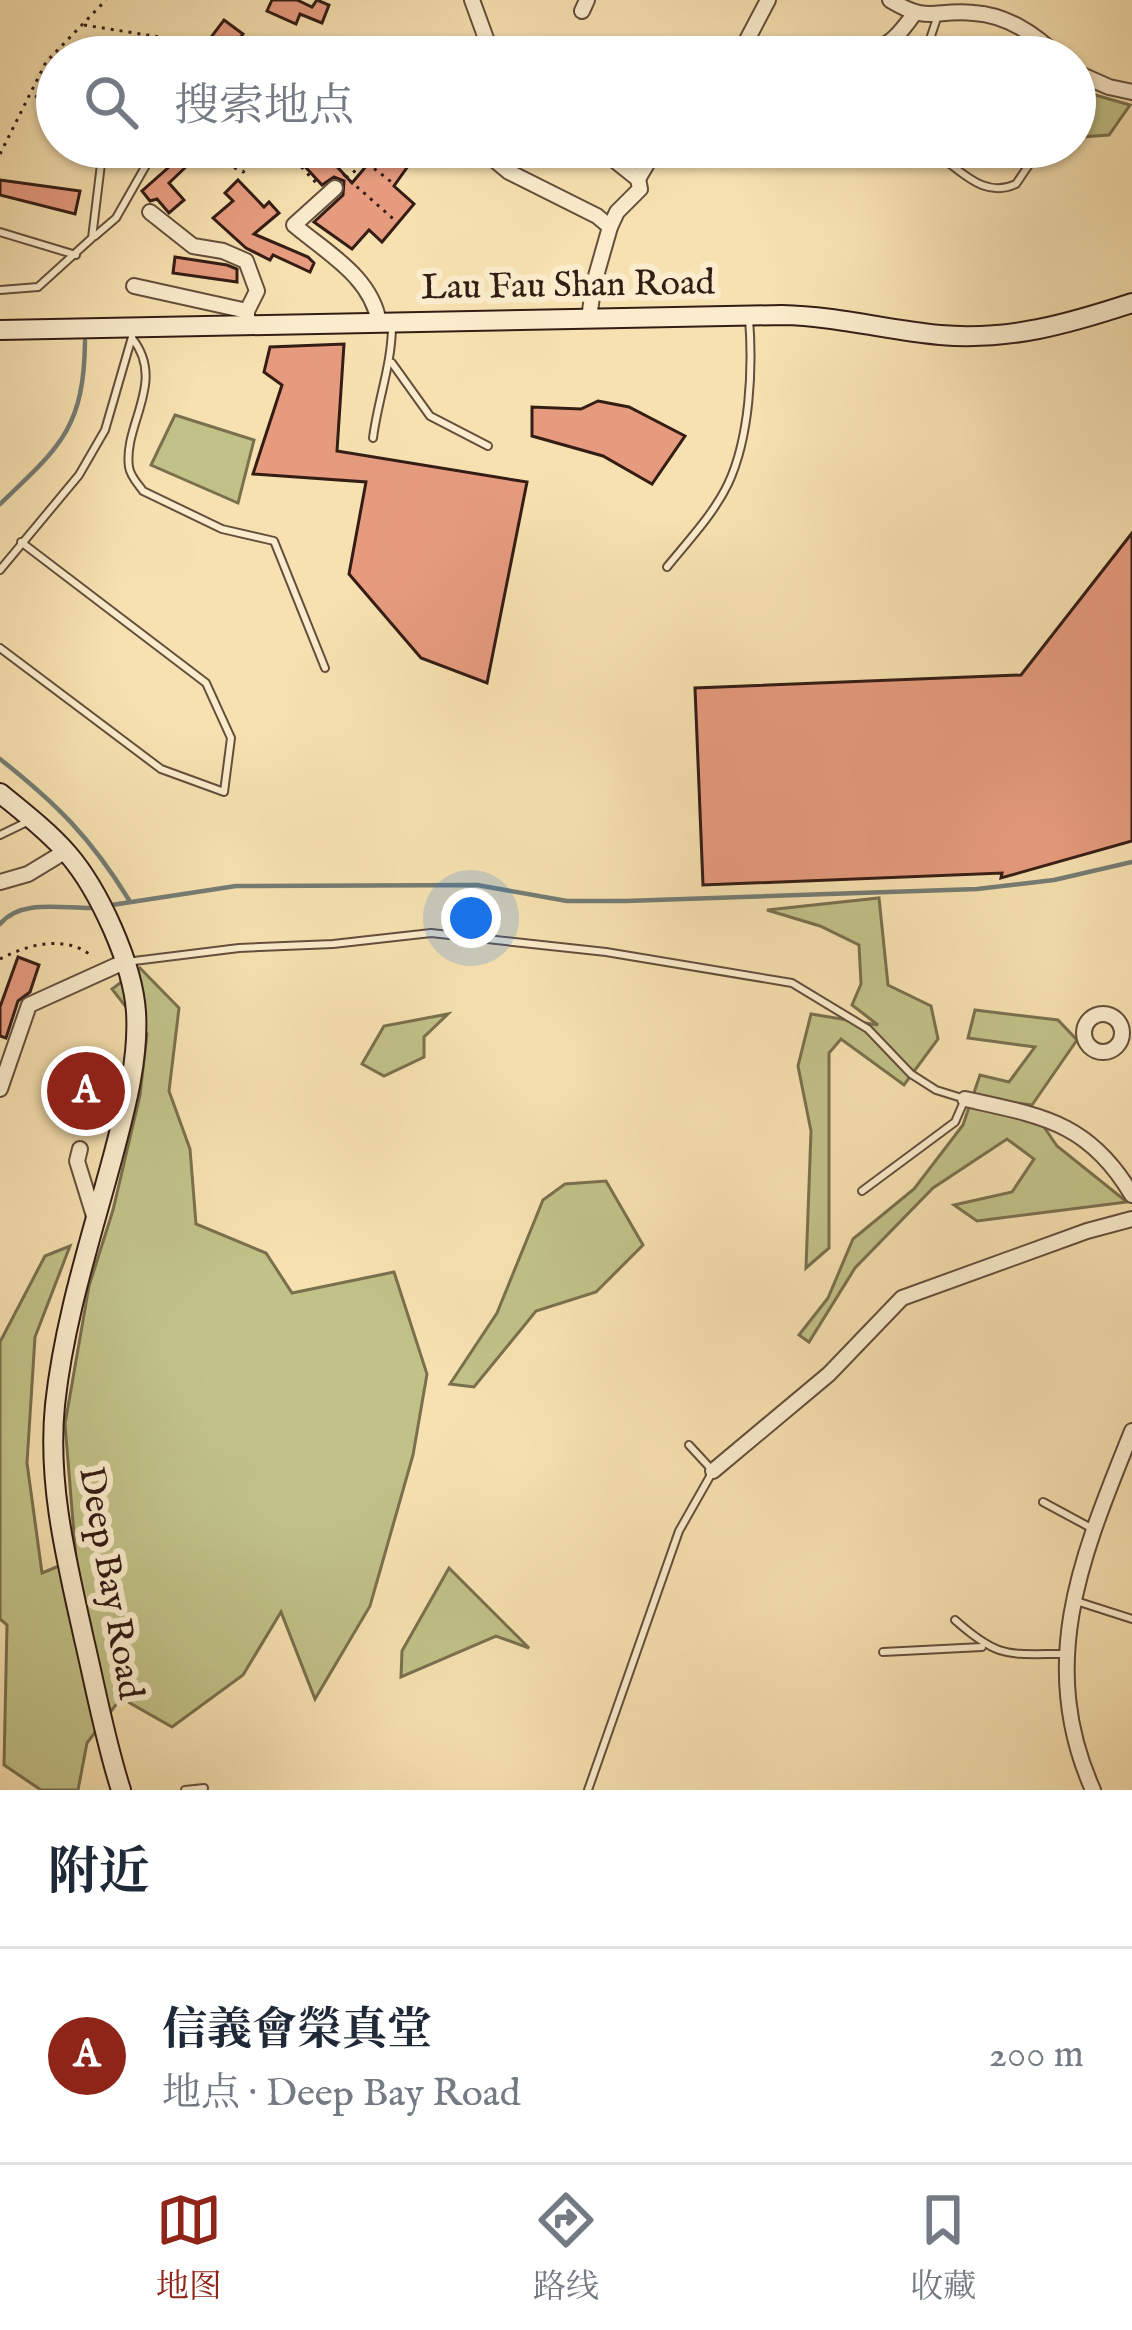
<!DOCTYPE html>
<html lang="zh">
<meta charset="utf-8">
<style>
body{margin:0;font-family:"IM FELL English","Noto Serif SC",serif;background:#f2f2f3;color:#1f2937}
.you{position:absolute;left:471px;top:918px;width:42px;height:42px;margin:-30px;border:9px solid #fff;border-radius:50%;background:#1a73e8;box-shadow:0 0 0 18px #1a73e833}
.badge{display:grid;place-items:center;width:78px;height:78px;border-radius:50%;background:#8f2418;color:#fff;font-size:39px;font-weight:700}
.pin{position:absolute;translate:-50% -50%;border:6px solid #fff;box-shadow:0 3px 12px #0006}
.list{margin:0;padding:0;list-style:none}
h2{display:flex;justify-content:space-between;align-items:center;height:156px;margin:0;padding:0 48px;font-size:51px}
h2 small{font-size:39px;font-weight:400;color:#747a83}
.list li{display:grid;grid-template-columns:78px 1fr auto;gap:36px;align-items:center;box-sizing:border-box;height:216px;padding:0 48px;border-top:3px solid #e0e1e3}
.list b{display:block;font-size:45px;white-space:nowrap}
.list p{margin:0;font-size:39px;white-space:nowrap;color:#747a83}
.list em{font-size:39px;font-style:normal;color:#747a83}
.icon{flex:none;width:66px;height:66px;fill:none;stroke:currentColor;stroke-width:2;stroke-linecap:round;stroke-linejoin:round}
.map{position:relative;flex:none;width:1132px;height:1790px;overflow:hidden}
.search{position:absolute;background:#fff;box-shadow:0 3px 9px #0004;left:36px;right:36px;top:36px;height:132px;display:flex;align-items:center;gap:30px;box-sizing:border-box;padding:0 42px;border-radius:66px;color:#747a83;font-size:45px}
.sheet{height:372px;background:#fff}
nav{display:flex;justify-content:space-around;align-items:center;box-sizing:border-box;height:168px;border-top:3px solid #e0e1e3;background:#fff;font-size:33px;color:#747a83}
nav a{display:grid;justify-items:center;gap:6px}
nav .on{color:#8f2418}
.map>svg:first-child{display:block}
.green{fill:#c1c288;stroke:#7a704e;stroke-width:3}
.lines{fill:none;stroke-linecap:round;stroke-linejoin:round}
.stream{stroke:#747c74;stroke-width:4.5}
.building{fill:#e69b7e;stroke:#341d15;stroke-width:3}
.lane-casing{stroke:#654e3c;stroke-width:10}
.street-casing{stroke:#654e3c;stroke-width:18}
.secondary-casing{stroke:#341d15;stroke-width:22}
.path{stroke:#341d15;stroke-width:3;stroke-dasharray:3 6;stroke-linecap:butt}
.lane{stroke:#faeccc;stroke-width:6}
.street{stroke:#faeccc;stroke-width:14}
.secondary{stroke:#faeccc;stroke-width:18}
.labels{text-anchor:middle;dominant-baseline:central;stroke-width:12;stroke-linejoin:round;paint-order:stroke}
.street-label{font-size:36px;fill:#341d15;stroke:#faeccc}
</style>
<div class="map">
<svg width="1132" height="1790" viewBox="0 0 1132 1790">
<rect width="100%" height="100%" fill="#f7e1b0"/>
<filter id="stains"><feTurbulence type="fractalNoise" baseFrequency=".00167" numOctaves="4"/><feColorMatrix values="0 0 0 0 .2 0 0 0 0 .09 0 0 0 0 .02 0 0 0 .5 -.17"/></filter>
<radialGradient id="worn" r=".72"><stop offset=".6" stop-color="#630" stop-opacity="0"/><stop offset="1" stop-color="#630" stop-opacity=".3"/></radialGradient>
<g class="green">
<path d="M1078,90L1130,105L1109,135L1081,137L1075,145Z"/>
<path d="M175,415L254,440L238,503L151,465Z"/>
<path d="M879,898L888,985L931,1006L938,1039L904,1085L841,1039L829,1053V1248L806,1268L811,1131L798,1066L811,1014L878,1025L852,1005L861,984L859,945L820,926L767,910Z"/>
<path d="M140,968L179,1008L169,1091L190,1149L196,1224L266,1253L292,1293L394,1272L427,1374L413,1455L370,1606L315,1699L281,1612L243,1675L172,1727L121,1698L87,1743L78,1790H41L4,1765L7,1625L0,1619V1342L45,1256L70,1246L35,1337L27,1463L42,1573L76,1559L65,1424L89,1286L113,1210L140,1095L147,1034L112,989Z"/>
<path d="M975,1010L1058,1020L1077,1040L1032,1105L1009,1102L1044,1127L1057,1146L1127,1202L977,1221L954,1205L1012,1192L1034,1159L1007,1139L933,1188L855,1268L809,1342L799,1335L828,1298L853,1239L914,1189L963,1125L980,1075L1009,1082L1035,1047L968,1038Z"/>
<path d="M448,1014L424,1037V1057L384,1076L362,1064L384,1026Z"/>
<path d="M606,1181L643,1245L596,1292L536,1311L474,1387L450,1384L497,1313L543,1200L565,1184Z"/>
<path d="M449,1568L529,1648L496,1636L401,1677L402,1651Z"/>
</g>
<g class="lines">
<g class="stream">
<path d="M0,504C60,447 84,428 85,341"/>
<path d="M0,759C57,804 91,838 129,900"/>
<path d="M105,906L236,886L477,885L567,901H626L977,889L1054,880L1132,862"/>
<path d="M0,924C21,898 65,909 94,908"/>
</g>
</g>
<g class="building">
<path d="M272,0H297L312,7L317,0L329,5L322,23L300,14L296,24L267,11Z"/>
<path d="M224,20L243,34L225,57H196Z"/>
<path d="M287,147H319L352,183L368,164L352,147H383L408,166L394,186L414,204L382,242L369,230L352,249L314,222L343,195L344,181L334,177L322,185Z"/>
<path d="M179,151L190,163L169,183L184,200L169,213L157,199L150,201L142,191L169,167L166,164Z"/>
<path d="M0,180L80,191L75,214L0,195Z"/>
<path d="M238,180L264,207L269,202L279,213L254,234L308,257L314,263L310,272L273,255L270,260L246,248L213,218L233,201L225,193Z"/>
<path d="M175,257L227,265L237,269V282L173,273Z"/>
<path d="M344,344L337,451L527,482L487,683L421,658L349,574L366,482L253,474L282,385L264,372L270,347Z"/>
<path d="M598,401L629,407L685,436L652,484L603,456L532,436V407L581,409Z"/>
<path d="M1132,533V841L1001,878L1002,873L703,885L695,688L1021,675Z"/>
<path d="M18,957L39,965L30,992L18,1001L6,1038L0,1036V1007Z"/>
<path d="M84,1060L105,1066L88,1122L67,1115Z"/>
</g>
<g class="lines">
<g class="lane-casing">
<g id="lane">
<path d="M924,57L937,18"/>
<path d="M922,147C954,158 977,202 1016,184L1041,147"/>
<path d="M0,232L76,255"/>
<path d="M95,236L116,218L153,153"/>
<path d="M0,290L38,287L92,238L101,164L81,155"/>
<path d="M132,338C167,382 123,424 129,467C130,476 138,484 143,491L222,529L274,541L325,668"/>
<path d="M392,363L430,416L488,446"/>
<path d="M373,438C378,399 392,364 392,325"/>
<path d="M667,567C688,541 713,515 728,484C750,437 753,369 749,318"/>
<path d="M0,570L79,475L105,430L132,337"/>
<path d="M0,648L161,769L224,792L231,738L206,683L21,542"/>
<path d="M0,835L29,821"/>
<path d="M126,962L239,948L333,944L431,933L606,952L792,983L868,1029L911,1074L936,1090L965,1099L955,1122L862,1191"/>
<path d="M1043,1502L1093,1529"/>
<path d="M1076,1601L1132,1619"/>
<path d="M955,1620C999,1659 1007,1654 1064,1654"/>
<path d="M883,1652L982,1647"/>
<path d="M185,1790L204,1788"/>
<path d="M588,1790L679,1531L713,1471L689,1445"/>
</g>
</g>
<g class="street-casing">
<g id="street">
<path d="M472,0L488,44"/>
<path d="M890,0C929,24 934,9 974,13C1006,15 1036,34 1058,57"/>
<path d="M582,11L587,0"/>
<path d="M832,47C880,48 884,56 914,14"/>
<path d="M374,55L378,57"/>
<path d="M738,57L768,0"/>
<path d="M1075,72L1109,87L1132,92"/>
<path d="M479,147L509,172L597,216L610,227L594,283L589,318"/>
<path d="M598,147L638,179L640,189L617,212L610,227"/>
<path d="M638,179L657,147"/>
<path d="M335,188L294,225C327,253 372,277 379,323"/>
<path d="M150,212L193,246L223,251L246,261L257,291L247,311"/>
<path d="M134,286L247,311V320"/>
<path d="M0,882L28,874L66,851"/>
<circle cx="1103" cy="1033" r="19"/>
<path d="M0,1089L29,1005L124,962"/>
<path d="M965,1099C1042,1116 1089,1122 1132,1195"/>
<path d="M80,1149L77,1161L94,1216"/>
<path d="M713,1471L829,1374L902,1298L1087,1231L1132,1219"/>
<path d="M1093,1790C1035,1661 1084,1551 1132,1431"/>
</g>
</g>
<g class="secondary-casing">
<g id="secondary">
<path d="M0,330L782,315C836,316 887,330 940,335C1009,341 1068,324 1132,303"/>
<path d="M0,793C23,812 48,831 68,854C99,890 133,964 136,1012C139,1060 125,1110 113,1156C91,1238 64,1320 55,1405C47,1485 67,1562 84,1639C96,1690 105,1740 121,1790"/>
</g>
</g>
<g class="path">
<path d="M84,25L166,38L197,57"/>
<path d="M65,48L78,57"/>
<path d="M35,96L57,102"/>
<path d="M185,147H186"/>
<path d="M194,147L243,172L274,147"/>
<path d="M283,147L318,185"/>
<path d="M320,147L347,178L398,223"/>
<path d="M0,154L46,62L106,0"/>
<path d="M367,163L394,184"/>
<path d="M346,178L365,163L351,147"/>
<path d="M0,959C29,944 66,934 93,957"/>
</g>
<use href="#lane" class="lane"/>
<use href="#street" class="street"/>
<use href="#secondary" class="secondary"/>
</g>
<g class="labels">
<g class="street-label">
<text transform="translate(568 286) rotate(-1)">Lau Fau Shan Road</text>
<text transform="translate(110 1583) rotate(80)">Deep Bay Road</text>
</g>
</g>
<rect width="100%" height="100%" filter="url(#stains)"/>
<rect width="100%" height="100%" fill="url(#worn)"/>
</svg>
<div class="you"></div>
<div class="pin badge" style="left:86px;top:1091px">A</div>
<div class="search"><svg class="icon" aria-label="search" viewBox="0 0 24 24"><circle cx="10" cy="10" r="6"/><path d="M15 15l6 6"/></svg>搜索地点</div>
</div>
<section class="sheet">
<h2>附近<small></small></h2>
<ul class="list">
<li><span class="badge">A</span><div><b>信義會榮真堂</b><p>地点 · Deep Bay Road</p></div><em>200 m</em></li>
</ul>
</section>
<nav>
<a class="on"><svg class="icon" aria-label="map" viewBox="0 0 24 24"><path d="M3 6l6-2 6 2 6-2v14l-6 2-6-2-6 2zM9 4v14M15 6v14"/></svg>地图</a>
<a><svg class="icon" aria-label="directions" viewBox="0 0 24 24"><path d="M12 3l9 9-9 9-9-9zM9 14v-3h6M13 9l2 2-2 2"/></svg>路线</a>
<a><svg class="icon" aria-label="saved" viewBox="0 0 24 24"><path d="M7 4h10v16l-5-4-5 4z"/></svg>收藏</a>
</nav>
